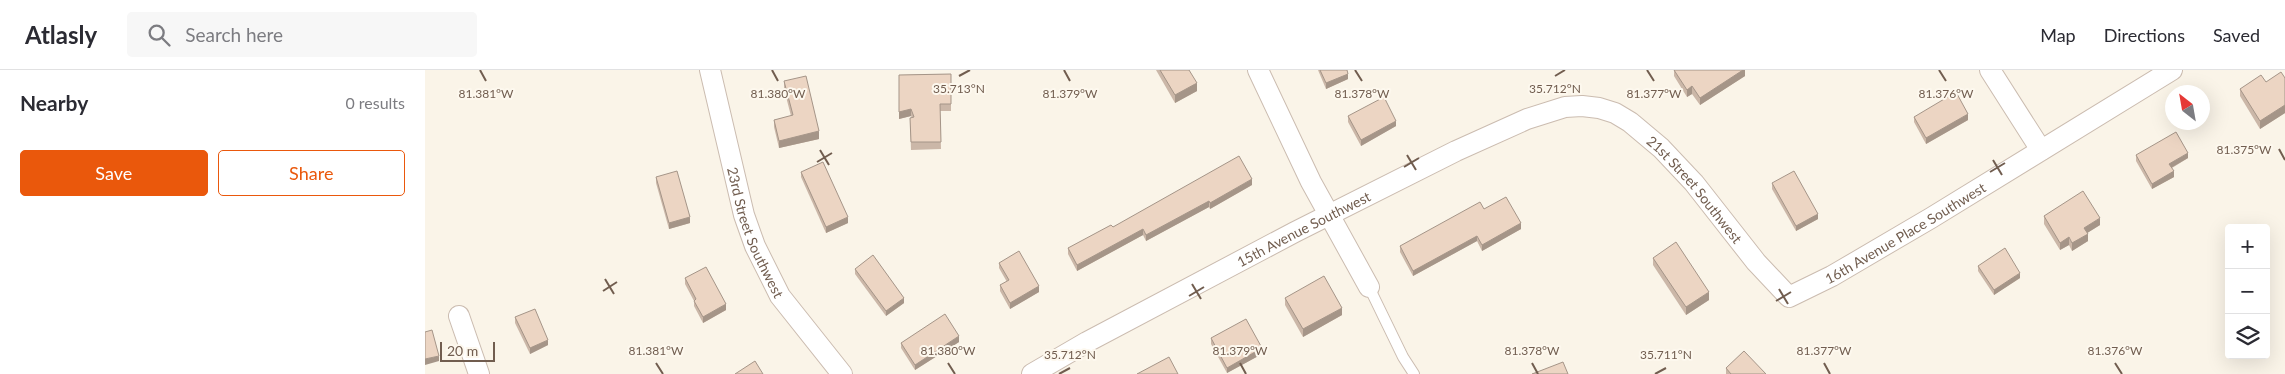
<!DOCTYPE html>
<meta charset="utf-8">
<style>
body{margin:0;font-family:Lato,sans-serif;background:#f7f7f7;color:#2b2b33}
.controls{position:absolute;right:15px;bottom:15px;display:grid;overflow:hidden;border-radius:5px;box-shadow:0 5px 20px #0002}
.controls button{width:45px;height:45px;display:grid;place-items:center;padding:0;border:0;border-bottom:1px solid #e1e1e2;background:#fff;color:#2b2b33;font:25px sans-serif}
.compass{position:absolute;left:1740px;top:15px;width:45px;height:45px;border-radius:50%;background:#fff;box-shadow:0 5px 20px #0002;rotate:329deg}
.scale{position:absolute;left:15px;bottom:12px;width:55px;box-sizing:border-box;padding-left:5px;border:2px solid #715d4f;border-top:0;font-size:14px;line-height:18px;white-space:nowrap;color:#715d4f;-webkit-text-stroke:4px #fdf8ee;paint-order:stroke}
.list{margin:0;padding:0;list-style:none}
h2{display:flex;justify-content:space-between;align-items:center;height:65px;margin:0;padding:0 20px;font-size:21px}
h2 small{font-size:16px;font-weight:400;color:#7c7c81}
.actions{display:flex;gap:10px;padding:15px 20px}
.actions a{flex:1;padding:11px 0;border:1px solid #ea580c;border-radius:5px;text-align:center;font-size:18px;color:#ea580c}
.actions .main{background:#ea580c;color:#fff}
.icon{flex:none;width:28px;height:28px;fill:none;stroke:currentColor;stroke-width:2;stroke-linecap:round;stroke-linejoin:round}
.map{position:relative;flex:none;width:1860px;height:304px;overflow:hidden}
header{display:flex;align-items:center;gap:30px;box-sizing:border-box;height:70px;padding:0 25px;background:#fff;border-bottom:1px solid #e1e1e2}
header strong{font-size:24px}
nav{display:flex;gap:28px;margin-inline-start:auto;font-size:18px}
.search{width:350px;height:45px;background:#f7f7f7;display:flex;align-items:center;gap:12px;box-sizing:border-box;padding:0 18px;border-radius:5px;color:#7c7c81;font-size:19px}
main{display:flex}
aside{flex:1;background:#fff}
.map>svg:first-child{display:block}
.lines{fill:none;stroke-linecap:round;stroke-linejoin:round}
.lane-casing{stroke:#cbbcb0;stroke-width:12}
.street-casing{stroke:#cbbcb0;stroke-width:22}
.lane{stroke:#fff;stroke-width:10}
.street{stroke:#fff;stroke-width:20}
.wall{fill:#cbb7a8}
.shaded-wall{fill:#a59588}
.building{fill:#ecd5c3;stroke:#a59588}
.ticks{fill:none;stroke:#715d4f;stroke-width:2}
.labels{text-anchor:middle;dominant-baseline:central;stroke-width:4;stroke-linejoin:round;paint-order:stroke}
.street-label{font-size:14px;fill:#715d4f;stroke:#fdf8ee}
.ticks-label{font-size:12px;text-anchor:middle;fill:#715d4f;stroke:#fdf8ee;stroke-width:4;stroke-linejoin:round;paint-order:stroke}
</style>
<header>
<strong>Atlasly</strong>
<div class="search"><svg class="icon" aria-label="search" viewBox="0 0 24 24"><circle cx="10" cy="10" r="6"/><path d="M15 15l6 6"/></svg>Search here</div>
<nav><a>Map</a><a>Directions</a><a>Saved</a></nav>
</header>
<main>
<aside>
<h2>Nearby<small>0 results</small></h2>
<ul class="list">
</ul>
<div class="actions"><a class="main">Save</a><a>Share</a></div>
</aside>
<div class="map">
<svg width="1860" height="304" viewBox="0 0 1860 304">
<rect width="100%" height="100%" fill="#faf4e8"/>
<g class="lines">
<g class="lane-casing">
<path id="lane" d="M944,217L978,287L989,304"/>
</g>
<g class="street-casing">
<g id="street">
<path id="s1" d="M285,0L319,145L330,176L355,226L417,304"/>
<path d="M833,0L886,112L944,217"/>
<path d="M1565,0L1616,80"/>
<path d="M34,246L54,304"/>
<path id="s2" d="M607,304L662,272L870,162L1031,81L1102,49L1140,37L1157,36L1174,38L1190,43L1205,52L1236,78L1269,113L1331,192L1364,227L1407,206L1506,148L1747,0"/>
</g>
</g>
<use href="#lane" class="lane"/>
<use href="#street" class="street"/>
</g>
<g class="wall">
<path d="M731,0H764L772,21L750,33Z"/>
<path d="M893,0H922L923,9L901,19Z"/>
<path d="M1249,0H1320V6L1275,35L1267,24L1262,27L1249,6Z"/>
<path d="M526,4V41H515L516,79L486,80L485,48H487L486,46L474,49V5Z"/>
<path d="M1860,8V43L1835,59L1815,26V19Z"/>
<path d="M359,11L394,69L354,78L349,57V50L366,46L359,19Z"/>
<path d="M923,46L971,56L936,76L923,52Z"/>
<path d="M1489,47L1543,50L1501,74L1489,52Z"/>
<path d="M1711,85L1763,88L1747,98L1749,107L1727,119L1711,91Z"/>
<path d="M376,102L423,153L401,163L376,107Z"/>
<path d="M231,107L265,153L244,159L231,113Z"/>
<path d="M1347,113L1393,149L1371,161L1347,119Z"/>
<path d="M827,115L785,139L784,137L721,171L718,165L652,201L643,184V178L688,157Z"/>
<path d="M1059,139L1096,159L1057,181L1052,171L988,206L975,182V176Z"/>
<path d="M1619,146L1675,155L1662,163L1663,171L1647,181L1644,175L1635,180L1619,154Z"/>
<path d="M1228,188L1284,230L1261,245L1228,195Z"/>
<path d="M574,193L614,222L585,239L575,221V215L582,212L574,198Z"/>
<path d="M1553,196L1595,208L1569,225L1553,201Z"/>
<path d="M430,199L479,233L461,246L430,204Z"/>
<path d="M260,208L301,240L278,253L269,236V231L260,214Z"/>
<path d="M860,228L917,245L878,267L860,235Z"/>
<path d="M90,247L123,275L105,284L90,253Z"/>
<path d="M786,268L837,284L802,303L786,274Z"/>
<path d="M534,272L490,300L476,278V273Z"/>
<path d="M1301,298L1341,304H1301Z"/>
</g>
<g class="shaded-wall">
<path d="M1318,0H1320V6L1275,35V28Z"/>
<path d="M923,4V9L901,19V13Z"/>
<path d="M772,13V21L750,33V25Z"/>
<path d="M1267,16V24L1262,27V20Z"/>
<path d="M1860,35V43L1835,59V51Z"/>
<path d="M486,39V46L474,49V42Z"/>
<path d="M1543,44V50L1501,74V68Z"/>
<path d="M971,51V56L936,76V70Z"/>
<path d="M394,61V69L354,78V71Z"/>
<path d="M1763,83V88L1744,99V94Z"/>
<path d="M1749,101V107L1727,119V114Z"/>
<path d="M827,109V115L785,139V133Z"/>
<path d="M784,131V137L721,171V165Z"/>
<path d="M1393,144V149L1371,161V156Z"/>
<path d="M265,147V153L244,159V153Z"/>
<path d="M423,147V153L401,163V157Z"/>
<path d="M1675,148V155L1659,165V158Z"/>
<path d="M1096,153V159L1057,181V175Z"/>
<path d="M718,159V165L652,201V195Z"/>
<path d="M1663,164V171L1647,181V173Z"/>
<path d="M1052,166V171L988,206V201Z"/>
<path d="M1644,167V175L1635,180V173Z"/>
<path d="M1595,203V208L1569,225V220Z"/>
<path d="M614,216V222L585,239V233Z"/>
<path d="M1284,222V230L1261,245V237Z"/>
<path d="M479,228V233L461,246V241Z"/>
<path d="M301,234V240L278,253V247Z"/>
<path d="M917,238V245L878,267V259Z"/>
<path d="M534,266V272L490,300V295Z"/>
<path d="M123,270V275L105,284V278Z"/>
<path d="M837,278V284L802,303V298Z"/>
<path d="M14,286V291L0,295V289Z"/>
</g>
<g class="building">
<path d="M735,0H764L772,13L750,25Z"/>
<path d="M895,0H922L923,4L901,13Z"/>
<path d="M1249,0H1318L1275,28L1267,16L1262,20Z"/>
<path d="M1856,2L1860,8V35L1835,51L1815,19L1836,5L1841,12Z"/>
<path d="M526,4V34H515L516,72H486L485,48L489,47L486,39L474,42V5Z"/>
<path d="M381,6L394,61L354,71L349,50L368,45L359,11Z"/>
<path d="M1531,22L1543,44L1501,68L1489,47Z"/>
<path d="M959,27L971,51L936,70L923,46Z"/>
<path d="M1751,62L1763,83L1744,94L1749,101L1727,114L1711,85Z"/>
<path d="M814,86L827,109L785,133L784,131L721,165L718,159L652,195L643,178L686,155L688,157Z"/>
<path d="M398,92L423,147L401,157L376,102Z"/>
<path d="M252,101L265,147L244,153L231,107Z"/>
<path d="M1369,101L1393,144L1371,156L1347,113Z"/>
<path d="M1658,121L1675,148L1659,158L1663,164L1647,173L1644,167L1635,173L1619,146Z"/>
<path d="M1081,127L1096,153L1057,175L1052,166L988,201L975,176L1055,132L1059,139Z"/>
<path d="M1251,172L1284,222L1261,237L1228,188Z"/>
<path d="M1580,178L1595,203L1569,220L1553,196Z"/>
<path d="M594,181L614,216L585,233L575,215L584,210L574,193Z"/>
<path d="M448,185L479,228L461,241L430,199Z"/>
<path d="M281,197L301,234L278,247L269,231L271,229L260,208Z"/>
<path d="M899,206L917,238L878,259L860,228Z"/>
<path d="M110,239L123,270L105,278L90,247Z"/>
<path d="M520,244L534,266L490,295L476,273Z"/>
<path d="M821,249L837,278L802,298L786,268Z"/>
<path d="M7,260L14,286L0,289V262Z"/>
<path d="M1319,281L1341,304H1306L1301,298Z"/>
<path d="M744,287L753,304H712Z"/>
<path d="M330,291L338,304H310Z"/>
<path d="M1138,292L1143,304H1107Z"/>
</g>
<path class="ticks" d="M55,0L61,11M347,0L353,11M639,0L645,11M930,0L937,11M1222,0L1229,11M1514,0L1521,11M534,6L545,0M1130,6L1140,0M1854,79L1860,90M395,80L404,95M982,85L991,100M1568,90L1577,105M392,92L407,83M979,97L994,88M1565,102L1580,93M180,209L189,224M767,214L776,229M1354,219L1363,234M178,221L192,212M764,226L779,217M1351,231L1366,222M231,293L238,304M523,293L530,304M815,293L821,304M1107,293L1113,304M1399,293L1405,304M1690,293L1697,304M634,304L645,298M1230,304L1241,298"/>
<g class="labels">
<g class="street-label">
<text stroke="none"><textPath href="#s2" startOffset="759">21st Street Southwest</textPath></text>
<text stroke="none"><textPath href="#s2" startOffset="308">15th Avenue Southwest</textPath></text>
<text stroke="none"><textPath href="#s1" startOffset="169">23rd Street Southwest</textPath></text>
<text stroke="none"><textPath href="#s2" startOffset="1035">16th Avenue Place Southwest</textPath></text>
</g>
</g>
<g class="ticks-label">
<text x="534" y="23">35.713°N</text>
<text x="1130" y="23">35.712°N</text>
<text x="645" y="28">81.379°W</text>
<text x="1521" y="28">81.376°W</text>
<text x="61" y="28">81.381°W</text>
<text x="353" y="28">81.380°W</text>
<text x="937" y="28">81.378°W</text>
<text x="1229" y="28">81.377°W</text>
<text x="1819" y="84">81.375°W</text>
<text x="231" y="285">81.381°W</text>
<text x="523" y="285">81.380°W</text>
<text x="815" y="285">81.379°W</text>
<text x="1107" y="285">81.378°W</text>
<text x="1399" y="285">81.377°W</text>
<text x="1690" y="285">81.376°W</text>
<text x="645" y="289">35.712°N</text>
<text x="1241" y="289">35.711°N</text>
</g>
</svg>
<div class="controls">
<button>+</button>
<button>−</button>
<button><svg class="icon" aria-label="layers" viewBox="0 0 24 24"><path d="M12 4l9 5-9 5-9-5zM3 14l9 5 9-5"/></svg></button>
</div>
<svg class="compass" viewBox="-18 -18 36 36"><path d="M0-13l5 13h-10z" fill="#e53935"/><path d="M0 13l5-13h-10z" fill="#7c7c81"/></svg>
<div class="scale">20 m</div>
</div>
</main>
